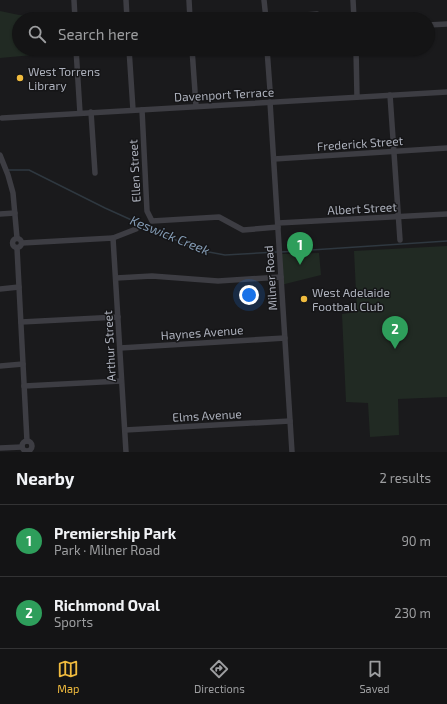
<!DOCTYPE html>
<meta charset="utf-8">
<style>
body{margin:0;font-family:"Exo 2",sans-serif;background:#1d1d1e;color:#f1f3f6}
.you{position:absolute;left:249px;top:295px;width:14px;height:14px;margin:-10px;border:3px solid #fff;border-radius:50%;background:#1a73e8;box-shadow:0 0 0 6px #1a73e833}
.badge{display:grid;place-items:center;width:26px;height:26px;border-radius:50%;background:#f0bb3e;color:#fff;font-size:13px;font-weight:700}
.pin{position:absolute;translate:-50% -33px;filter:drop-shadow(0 1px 2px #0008)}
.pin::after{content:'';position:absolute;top:21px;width:14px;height:12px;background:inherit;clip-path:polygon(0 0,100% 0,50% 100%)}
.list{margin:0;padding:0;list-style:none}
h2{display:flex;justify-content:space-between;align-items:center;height:52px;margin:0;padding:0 16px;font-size:17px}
h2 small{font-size:13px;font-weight:400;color:#9d9ea0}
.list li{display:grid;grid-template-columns:26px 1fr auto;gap:12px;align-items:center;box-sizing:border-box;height:72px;padding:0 16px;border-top:1px solid #333334}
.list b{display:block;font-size:15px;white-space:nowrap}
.list p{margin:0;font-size:13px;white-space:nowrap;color:#9d9ea0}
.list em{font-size:13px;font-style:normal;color:#9d9ea0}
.icon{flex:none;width:22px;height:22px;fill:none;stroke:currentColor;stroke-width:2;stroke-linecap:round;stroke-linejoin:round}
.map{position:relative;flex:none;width:447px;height:452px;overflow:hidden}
.search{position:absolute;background:#141415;box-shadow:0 1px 3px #0004;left:12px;right:12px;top:12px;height:44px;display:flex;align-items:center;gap:10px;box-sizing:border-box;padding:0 14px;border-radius:22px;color:#9d9ea0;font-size:15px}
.sheet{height:196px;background:#141415}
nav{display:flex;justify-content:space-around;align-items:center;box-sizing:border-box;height:56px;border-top:1px solid #333334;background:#141415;font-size:11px;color:#9d9ea0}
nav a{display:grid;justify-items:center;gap:2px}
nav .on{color:#f0bb3e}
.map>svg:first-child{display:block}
.green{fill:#212a23}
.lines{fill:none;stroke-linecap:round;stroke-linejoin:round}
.stream{stroke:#2f3840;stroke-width:1.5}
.minor{stroke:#3d3d43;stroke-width:5.5}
.poi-dot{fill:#f0bb3e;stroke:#151517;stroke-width:1.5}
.labels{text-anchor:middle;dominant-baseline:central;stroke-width:3;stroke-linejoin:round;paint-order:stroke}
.poi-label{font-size:12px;fill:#acb0bb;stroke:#151517;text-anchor:start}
.street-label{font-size:12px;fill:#acb0bb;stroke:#151517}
.water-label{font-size:13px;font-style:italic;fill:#849cb5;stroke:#151517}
</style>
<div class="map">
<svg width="447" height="452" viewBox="0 0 447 452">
<rect width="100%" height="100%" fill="#1a1a1c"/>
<g class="green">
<path d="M0,11L19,15L47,17V19H19V49H76V51L0,58Z"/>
<path d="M447,246V397L398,399L399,435L370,437L368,403L346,402L342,314L357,312L354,251Z"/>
<path d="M319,253L321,275L281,285L280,254Z"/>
</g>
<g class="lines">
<g class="stream">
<path d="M8,170H29L105,208L198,250L225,255L277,252"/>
<path d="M281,252L447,241"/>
</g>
<g class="minor">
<path d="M74,0L75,19"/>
<path d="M126,0L127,19"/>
<path d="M189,0L190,19"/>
<path d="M264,0L266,19"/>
<path d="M353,0L354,19"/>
<path d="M303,19L305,15L317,14L318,19"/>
<path d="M428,25L447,24"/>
<path d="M76,49L80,113"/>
<path d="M129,49L133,110"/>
<path d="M192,49L196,106"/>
<path d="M267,49L270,90"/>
<path d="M356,49L357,97"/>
<path d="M390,95L400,240"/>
<path d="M270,102L292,452"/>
<path d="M142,110L147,211L152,221L219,217L243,230L278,227"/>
<path d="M91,112L95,173"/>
<path d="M2,118L447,92"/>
<path d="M0,155L8,175L13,193L17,238"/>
<path d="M274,159L447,148"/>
<path d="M0,214L15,213"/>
<path d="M278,223L447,214"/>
<path d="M113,238L136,229"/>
<circle cx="17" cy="243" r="4.5"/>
<path d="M22,243L113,238L126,452"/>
<path d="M17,248L27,441"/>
<path d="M116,278L152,276L218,281L281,277"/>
<path d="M0,289L19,287"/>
<path d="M21,322L118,317"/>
<path d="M120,348L285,338"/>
<path d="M0,366L23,364"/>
<path d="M24,386L121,381"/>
<path d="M125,430L290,421"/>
<circle cx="27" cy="446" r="5"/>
<path d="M0,448L22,447"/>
</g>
</g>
<g class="poi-dot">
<circle cx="20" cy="78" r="4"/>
<circle cx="304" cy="299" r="4"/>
</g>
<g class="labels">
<g class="poi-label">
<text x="28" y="71">West Torrens<tspan x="28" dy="14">Library</tspan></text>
<text x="312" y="292">West Adelaide<tspan x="312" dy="14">Football Club</tspan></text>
</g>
<g class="street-label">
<text transform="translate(224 94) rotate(-3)">Davenport Terrace</text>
<text transform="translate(360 143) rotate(-4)">Frederick Street</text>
<text transform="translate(134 171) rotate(-93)">Ellen Street</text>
<text transform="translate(362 208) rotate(-3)">Albert Street</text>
<text transform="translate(270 278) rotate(-94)">Milner Road</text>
<text transform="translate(202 332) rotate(-4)">Haynes Avenue</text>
<text transform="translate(109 346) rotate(-93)">Arthur Street</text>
<text transform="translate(207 415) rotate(-3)">Elms Avenue</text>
</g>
<g class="water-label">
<text transform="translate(170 235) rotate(22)">Keswick Creek</text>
</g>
</g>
</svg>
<div class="you"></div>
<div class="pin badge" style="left:300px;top:265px;background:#2e9e5b">1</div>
<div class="pin badge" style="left:395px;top:349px;background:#2e9e5b">2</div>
<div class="search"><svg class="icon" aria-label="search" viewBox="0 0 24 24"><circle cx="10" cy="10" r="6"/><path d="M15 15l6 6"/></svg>Search here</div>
</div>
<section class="sheet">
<h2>Nearby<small>2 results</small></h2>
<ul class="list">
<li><span class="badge" style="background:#2e9e5b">1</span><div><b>Premiership Park</b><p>Park · Milner Road</p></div><em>90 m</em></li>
<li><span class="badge" style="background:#2e9e5b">2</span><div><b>Richmond Oval</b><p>Sports</p></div><em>230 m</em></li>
</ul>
</section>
<nav>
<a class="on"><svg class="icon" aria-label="map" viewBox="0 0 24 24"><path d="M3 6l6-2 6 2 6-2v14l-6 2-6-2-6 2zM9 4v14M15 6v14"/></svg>Map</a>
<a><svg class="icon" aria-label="directions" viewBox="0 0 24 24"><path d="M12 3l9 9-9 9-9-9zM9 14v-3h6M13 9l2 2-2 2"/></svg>Directions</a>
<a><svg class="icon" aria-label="saved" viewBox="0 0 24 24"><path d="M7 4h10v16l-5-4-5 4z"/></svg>Saved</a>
</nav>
